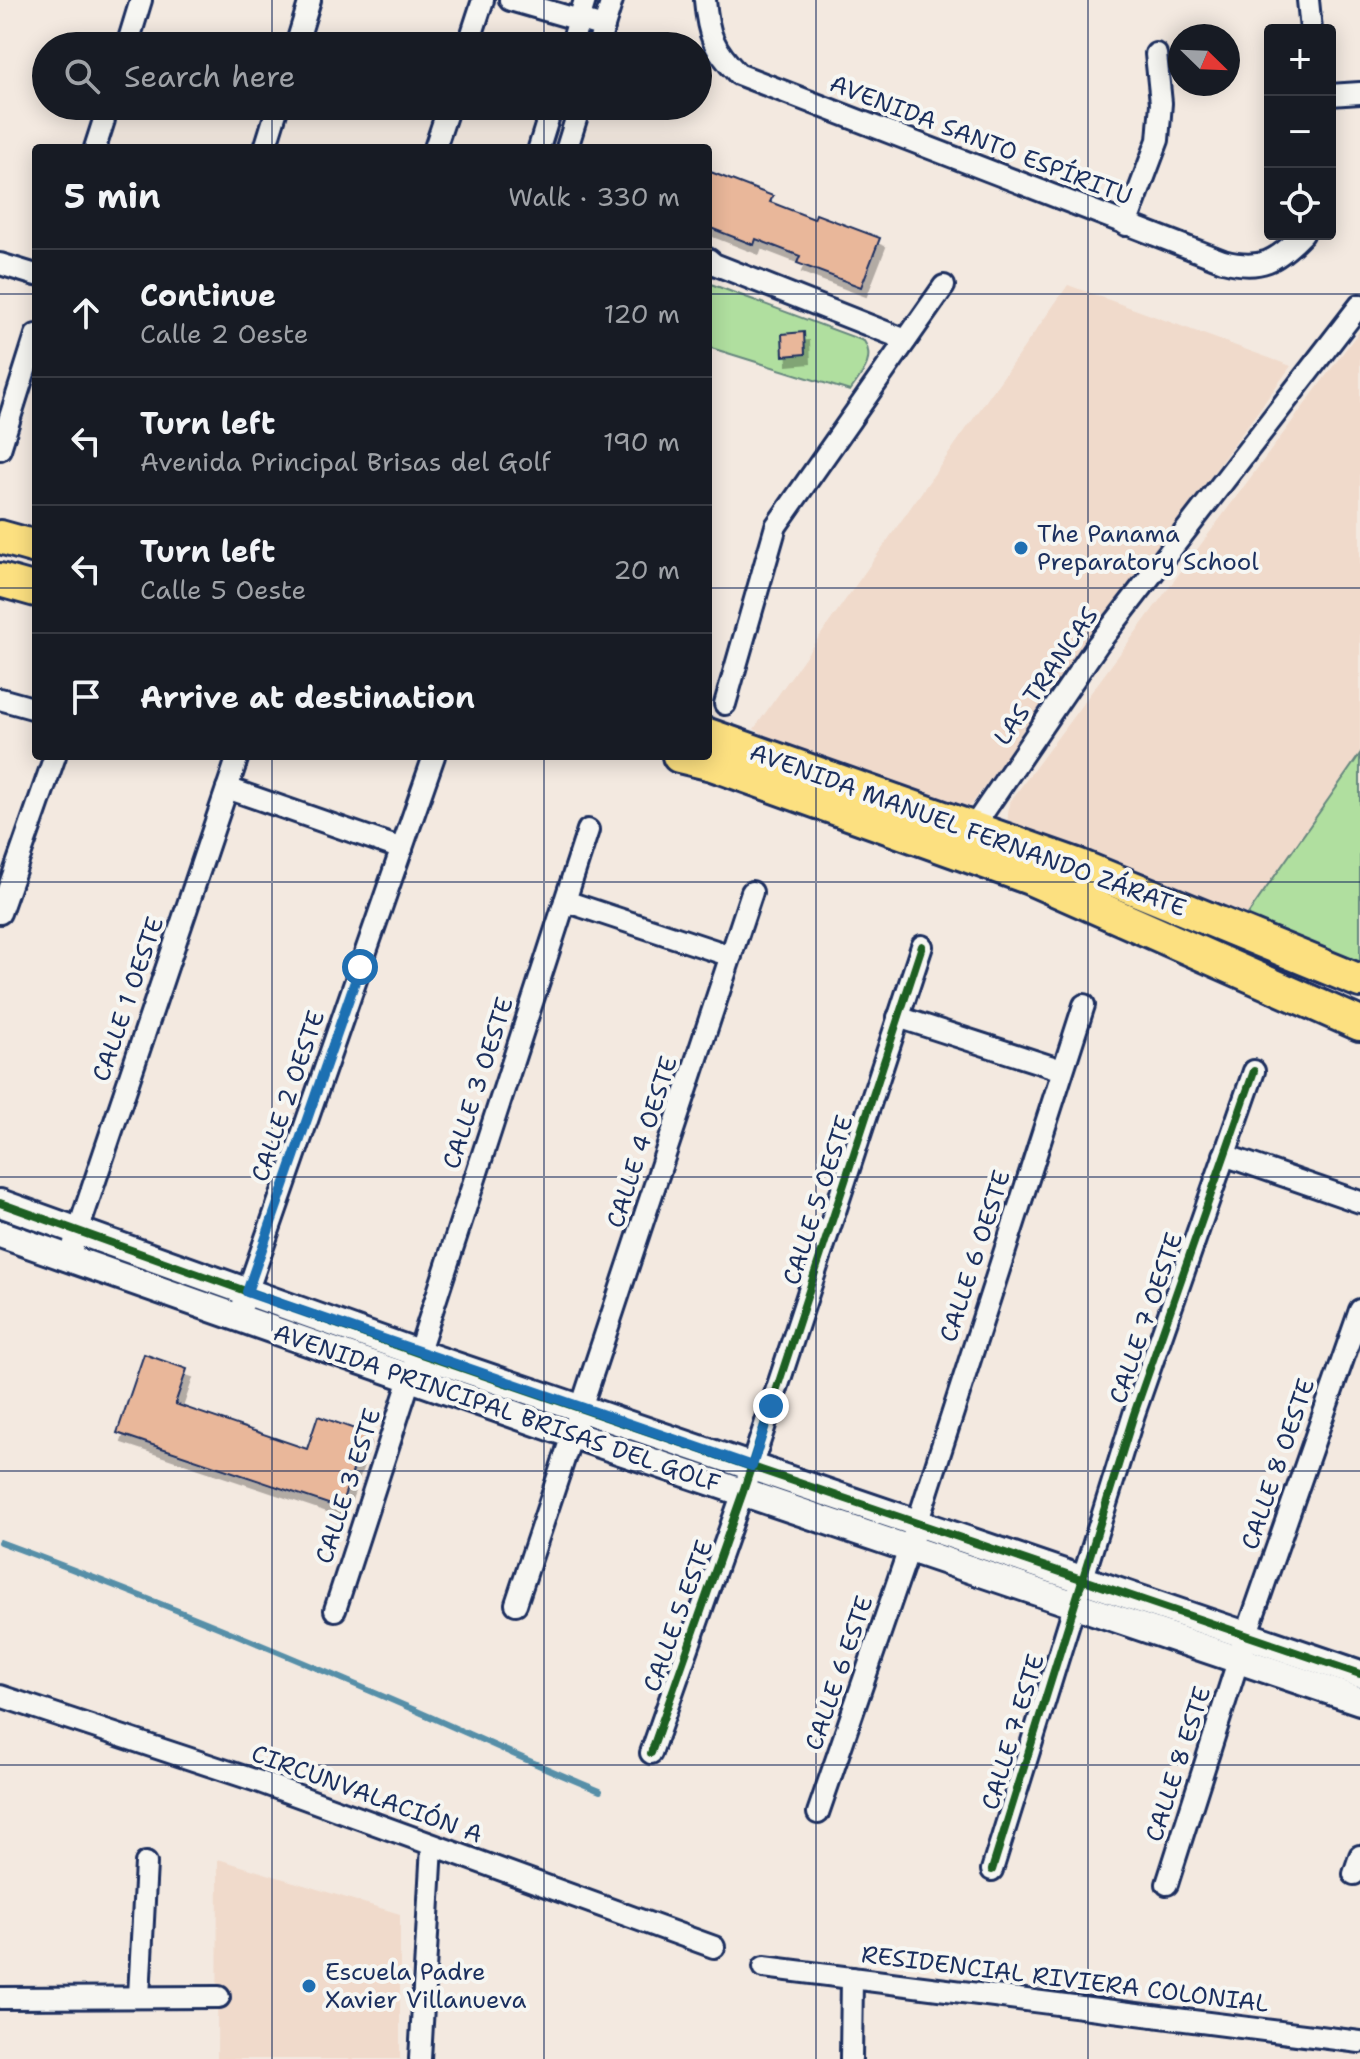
<!DOCTYPE html>
<meta charset="utf-8">
<style>
body{margin:0;font-family:"Shantell Sans",sans-serif;background:#20242c;color:#f1f3f6}
.controls{position:absolute;right:24px;top:24px;display:grid;overflow:hidden;border-radius:8px;box-shadow:0 4px 20px #0003}
.controls button{width:72px;height:72px;display:grid;place-items:center;padding:0;border:0;border-bottom:2px solid #363941;background:#171b24;color:#f1f3f6;font:40px sans-serif}
.compass{position:absolute;left:1168px;top:24px;width:72px;height:72px;border-radius:50%;background:#171b24;box-shadow:0 4px 20px #0003;rotate:113deg}
.stop{position:absolute;width:24px;height:24px;margin:-18px;border:6px solid #1f6fb2;border-radius:50%;background:#fff}
.stop.end{background:#1f6fb2;border-color:#fff;box-shadow:0 2px 8px #0008}
.list{margin:0;padding:0;list-style:none}
h2{display:flex;justify-content:space-between;align-items:center;height:104px;margin:0;padding:0 32px;font-size:34px}
h2 small{font-size:26px;font-weight:400;color:#9ea1a6}
.list li{display:grid;grid-template-columns:52px 1fr auto;gap:24px;align-items:center;box-sizing:border-box;height:128px;padding:0 32px;border-top:2px solid #363941}
.list b{display:block;font-size:30px;white-space:nowrap}
.list p{margin:0;font-size:26px;white-space:nowrap;color:#9ea1a6}
.list em{font-size:26px;font-style:normal;color:#9ea1a6}
.icon{flex:none;width:44px;height:44px;fill:none;stroke:currentColor;stroke-width:2;stroke-linecap:round;stroke-linejoin:round}
.map{position:relative;flex:none;width:1360px;height:2059px;overflow:hidden}
.search{position:absolute;background:#171b24;box-shadow:0 4px 20px #0003;left:32px;top:32px;width:680px;height:88px;display:flex;align-items:center;gap:20px;box-sizing:border-box;padding:0 28px;border-radius:44px;color:#9ea1a6;font-size:30px}
.panel{position:absolute;background:#171b24;box-shadow:0 4px 20px #0003;left:32px;top:144px;width:680px;height:616px;border-radius:8px}
.map>svg:first-child{display:block}
.built{fill:#f0dacb}
.green{fill:#b0df9f;stroke:#66877e;stroke-width:2}
.lines{fill:none;stroke-linecap:round;stroke-linejoin:round}
.stream{stroke:#578fa8;stroke-width:6}
.building{fill:#e9b79a;stroke:#1b2f5e;stroke-width:2;filter:url(#shadow)}
.minor-casing{stroke:#1b2f5e;stroke-width:26}
.tertiary-casing{stroke:#1b2f5e;stroke-width:32}
.primary-casing{stroke:#1b2f5e;stroke-width:38}
.minor{stroke:#f6f6f2;stroke-width:20}
.tertiary{stroke:#f6f6f2;stroke-width:26}
.primary{stroke:#fce080;stroke-width:32}
.cycleway-casing{stroke:#f6f6f2;stroke-width:13}
.cycleway{stroke:#1b5e20;stroke-width:8}
.route{stroke:#1f6fb2;stroke-width:10}
.grid{fill:none;stroke:#1b2f5e;stroke-width:2;stroke-opacity:0.55}
.poi-dot{fill:#1f6fb2;stroke:#f6f6f2;stroke-width:3}
.labels{text-anchor:middle;dominant-baseline:central;stroke-width:8;stroke-linejoin:round;paint-order:stroke}
.street-label{font-size:24px;fill:#1b2f5e;stroke:#f6f6f2}
.poi-label{font-size:24px;fill:#1b2f5e;stroke:#f6f6f2;text-anchor:start}
</style>
<div class="map">
<svg width="1360" height="2059" viewBox="0 0 1360 2059">
<defs>
<filter id="shadow"><feDropShadow dx="5" dy="9" stdDeviation="0" flood-color="#0004"/></filter>
</defs>
<rect width="100%" height="100%" fill="#f3e9e0"/>
<filter id="ink" filterUnits="userSpaceOnUse"><feTurbulence type="fractalNoise" baseFrequency=".0125" numOctaves="2"/><feDisplacementMap in="SourceGraphic" scale="16" xChannelSelector="R" yChannelSelector="G"/><feConvolveMatrix kernelMatrix="1 2 1 2 8 2 1 2 1" color-interpolation-filters="sRGB"/></filter>
<g filter="url(#ink)">
<g class="built">
<path d="M1068,285L1291,366L966,812L793,750L754,729Z"/>
<path d="M1360,330V754L1244,920L1007,827L1009,803Z"/>
<path d="M218,1859L400,1914V2059H217Z"/>
</g>
<g class="green">
<path d="M708,283L864,341C876,360 861,375 850,391L708,347Z"/>
<path d="M1360,754V975L1244,920Z"/>
</g>
<g class="lines">
<path class="stream" d="M0,1542C140,1594 279,1651 417,1711C478,1738 538,1766 600,1791"/>
</g>
<g class="building">
<path d="M708,171L773,196L770,202L814,219L816,214L880,238L861,287L797,263L800,256L756,239L754,245L708,227Z"/>
<path d="M804,332L805,354L783,356L782,334Z"/>
<path d="M144,1354L187,1369L175,1404L307,1449L318,1416L366,1433L340,1508L117,1433Z"/>
</g>
<g class="lines">
<g class="minor-casing">
<g id="minor">
<path d="M510,0L604,27"/>
<path d="M705,0C708,35 713,48 738,74L1223,261C1261,271 1277,261 1303,234"/>
<path d="M1308,0L1311,30"/>
<path d="M127,46L141,0"/>
<path d="M296,46L310,0"/>
<path d="M468,46L483,0"/>
<path d="M571,46L585,0"/>
<path d="M598,46L612,0"/>
<path d="M1330,95L1360,93"/>
<path d="M266,145L278,106"/>
<path d="M95,148L104,120"/>
<path d="M435,148L449,106"/>
<path d="M539,148L552,106"/>
<path d="M567,148L580,106"/>
<path d="M1126,225L1158,140L1161,103L1156,54"/>
<path d="M708,259L714,264L906,340"/>
<path d="M0,264L36,275"/>
<path d="M0,449L36,335"/>
<path d="M0,699L36,709"/>
<path d="M725,704L776,526L944,286"/>
<path d="M227,788L402,849"/>
<path d="M970,837L972,829L1098,644L1360,305"/>
<path d="M565,901L731,956"/>
<path d="M0,913L55,756"/>
<path d="M898,1017L1062,1070"/>
<path d="M1224,1155L1360,1202"/>
<path d="M74,1243L238,756"/>
<path d="M243,1304L434,756"/>
<path d="M516,1604L752,892"/>
<path d="M335,1610L588,830"/>
<path d="M0,1696L260,1782L714,1947"/>
<path d="M651,1753L743,1492L922,946"/>
<path d="M818,1813L909,1549L1084,1005"/>
<path d="M992,1870L1134,1414L1254,1071"/>
<path d="M1354,1874L1360,1856"/>
<path d="M1167,1884L1246,1636L1360,1310"/>
<path d="M764,1967L1360,2042"/>
<path d="M139,1996L146,1863"/>
<path d="M0,1998L219,1997"/>
<path d="M420,2059L432,1846"/>
<path d="M851,2059L852,1978"/>
</g>
</g>
<g class="tertiary-casing">
<g id="tertiary">
<path d="M0,1203L418,1353L1360,1674"/>
<path d="M0,1234L573,1435L1360,1701"/>
</g>
</g>
<g class="primary-casing">
<g id="primary">
<path d="M0,537L36,547"/>
<path d="M0,580L36,590"/>
<path d="M708,735L1077,865L1360,981"/>
<path d="M679,756L712,764L1030,878L1360,1024"/>
</g>
</g>
<use href="#minor" class="minor"/>
<use href="#tertiary" class="tertiary"/>
<use href="#primary" class="primary"/>
<g class="cycleway-casing">
<g id="cycleway">
<path d="M0,1203L418,1353L1360,1674"/>
<path d="M651,1753L743,1492L922,946"/>
<path d="M992,1870L1134,1414L1254,1071"/>
</g>
</g>
<use href="#cycleway" class="cycleway"/>
</g>
</g>
<g class="lines" filter="url(#ink)">
<path class="route" d="M360,967L247,1292L752,1466L771,1406"/>
</g>
<path class="grid" d="M272,0V46M544,0V46M816,0V2059M1088,0V2059M272,106V148M544,106V148M0,294H36M708,294H1360M0,588H36M708,588H1360M272,756V2059M544,756V2059M0,882H1360M0,1177H1360M0,1471H1360M0,1765H1360"/>
<g class="poi-dot">
<circle cx="1021" cy="548" r="8"/>
<circle cx="309" cy="1986" r="8"/>
</g>
<g class="labels">
<g class="street-label">
<text transform="translate(981 140) rotate(21)">AVENIDA SANTO ESPÍRITU</text>
<text transform="translate(1046 676) rotate(-55)">LAS TRANCAS</text>
<text transform="translate(968 830) rotate(20)">AVENIDA MANUEL FERNANDO ZÁRATE</text>
<text transform="translate(128 999) rotate(-71)">CALLE 1 OESTE</text>
<text transform="translate(478 1083) rotate(-72)">CALLE 3 OESTE</text>
<text transform="translate(288 1096) rotate(-71)">CALLE 2 OESTE</text>
<text transform="translate(642 1142) rotate(-72)">CALLE 4 OESTE</text>
<text transform="translate(818 1200) rotate(-72)">CALLE 5 OESTE</text>
<text transform="translate(975 1256) rotate(-72)">CALLE 6 OESTE</text>
<text transform="translate(1146 1318) rotate(-71)">CALLE 7 OESTE</text>
<text transform="translate(497 1408) rotate(19)">AVENIDA PRINCIPAL BRISAS DEL GOLF</text>
<text transform="translate(1278 1464) rotate(-71)">CALLE 8 OESTE</text>
<text transform="translate(348 1486) rotate(-72)">CALLE 3 ESTE</text>
<text transform="translate(678 1616) rotate(-70)">CALLE 5 ESTE</text>
<text transform="translate(839 1673) rotate(-71)">CALLE 6 ESTE</text>
<text transform="translate(1013 1732) rotate(-73)">CALLE 7 ESTE</text>
<text transform="translate(1178 1764) rotate(-72)">CALLE 8 ESTE</text>
<text transform="translate(367 1794) rotate(20)">CIRCUNVALACIÓN A</text>
<text transform="translate(1065 1979) rotate(7)">RESIDENCIAL RIVIERA COLONIAL</text>
</g>
<g class="poi-label">
<text x="1037" y="534">The Panama<tspan x="1037" dy="28">Preparatory School</tspan></text>
<text x="325" y="1972">Escuela Padre<tspan x="325" dy="28">Xavier Villanueva</tspan></text>
</g>
</g>
</svg>
<div class="controls">
<button>+</button>
<button>−</button>
<button><svg class="icon" aria-label="locate" viewBox="0 0 24 24"><circle cx="12" cy="12" r="6"/><path d="M12 2v4M12 18v4M2 12h4M18 12h4"/></svg></button>
</div>
<svg class="compass" viewBox="-18 -18 36 36"><path d="M0-13l5 13h-10z" fill="#e53935"/><path d="M0 13l5-13h-10z" fill="#9ea1a6"/></svg>
<div class="stop" style="left:360px;top:967px"></div>
<div class="stop end" style="left:771px;top:1406px"></div>
<div class="search"><svg class="icon" aria-label="search" viewBox="0 0 24 24"><circle cx="10" cy="10" r="6"/><path d="M15 15l6 6"/></svg>Search here</div>
<section class="panel">
<h2>5 min<small>Walk · 330 m</small></h2>
<ul class="list">
<li><svg class="icon" aria-label="ahead" viewBox="0 0 24 24"><path d="M12 20V5M6 11l6-6 6 6"/></svg><div><b>Continue</b><p>Calle 2 Oeste</p></div><em>120 m</em></li>
<li><svg class="icon" aria-label="left" viewBox="0 0 24 24"><path d="M17 20v-9H6M10 6l-5 5 5 5"/></svg><div><b>Turn left</b><p>Avenida Principal Brisas del Golf</p></div><em>190 m</em></li>
<li><svg class="icon" aria-label="left" viewBox="0 0 24 24"><path d="M17 20v-9H6M10 6l-5 5 5 5"/></svg><div><b>Turn left</b><p>Calle 5 Oeste</p></div><em>20 m</em></li>
<li><svg class="icon" aria-label="arrive" viewBox="0 0 24 24"><path d="M6 21V4h12l-3 4 3 4H6"/></svg><div><b>Arrive at destination</b></div></li>
</ul>
</section>
</div>
